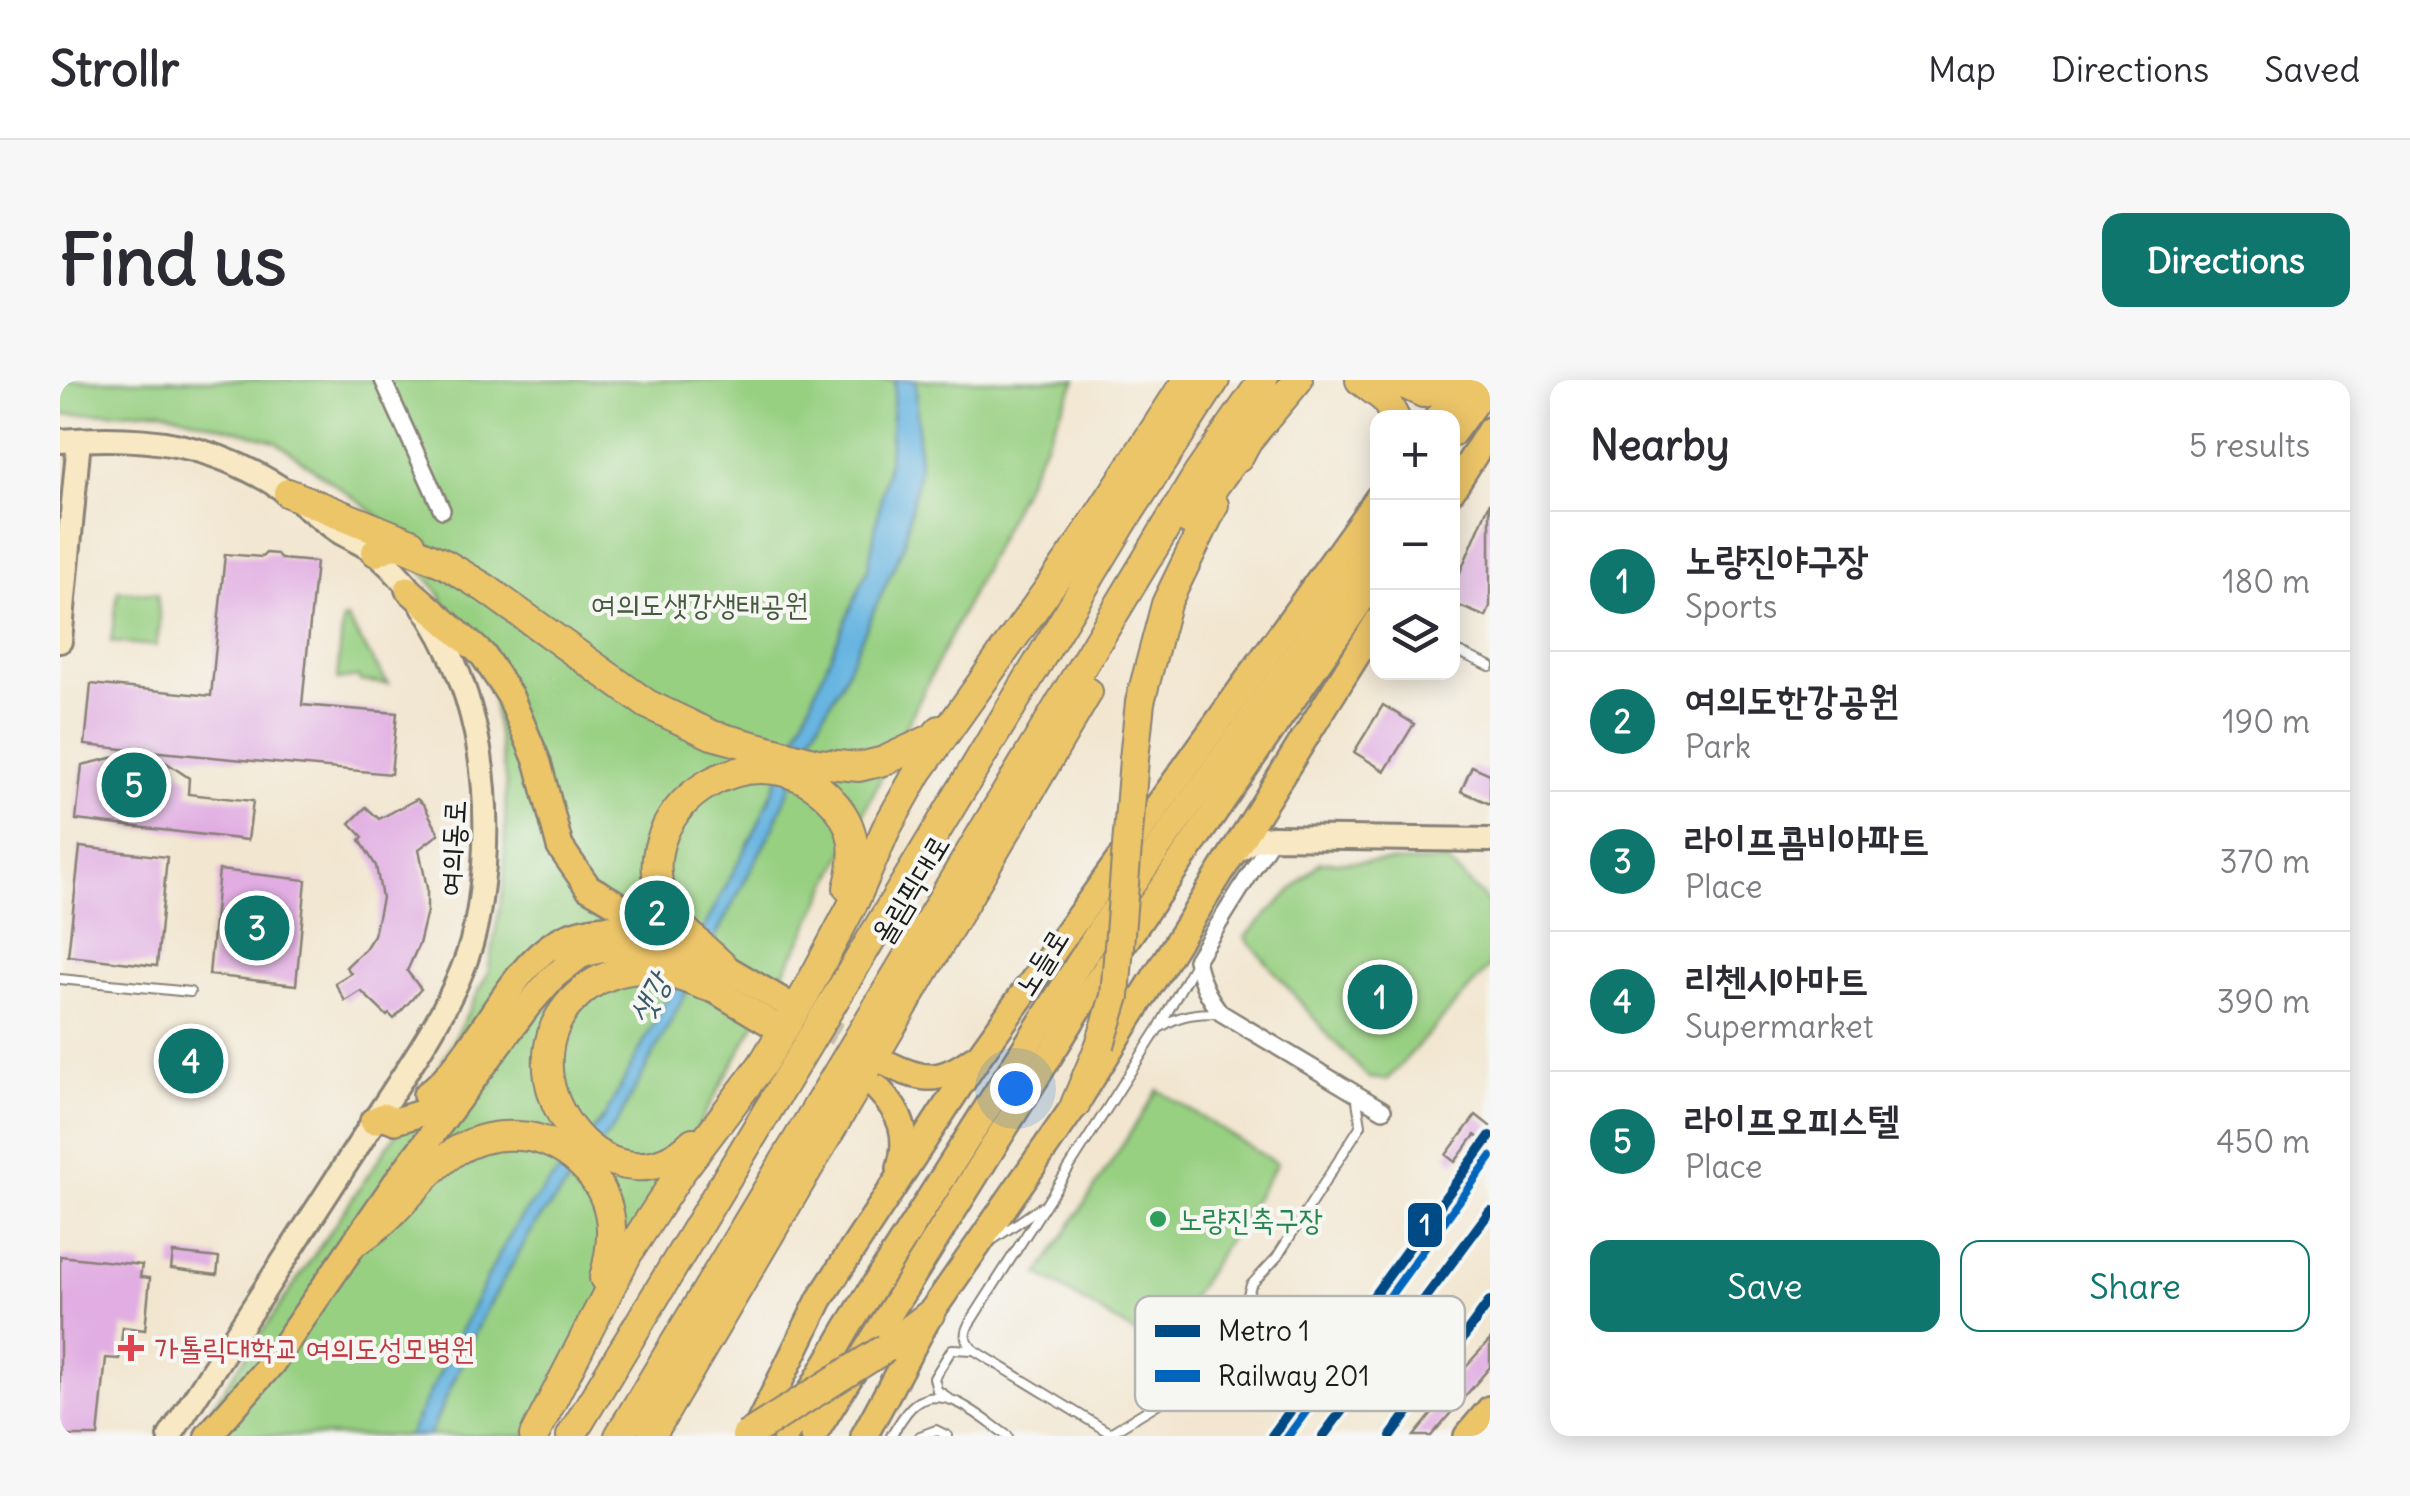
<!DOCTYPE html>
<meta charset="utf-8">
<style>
body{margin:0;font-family:Delius,"Poor Story",sans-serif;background:#f7f7f7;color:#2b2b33}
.controls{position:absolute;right:30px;top:30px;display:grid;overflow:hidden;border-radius:20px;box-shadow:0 5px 25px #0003}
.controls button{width:90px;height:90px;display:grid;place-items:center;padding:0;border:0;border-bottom:2px solid #e1e1e2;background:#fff;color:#2b2b33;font:50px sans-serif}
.you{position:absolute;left:955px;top:708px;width:35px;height:35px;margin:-25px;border:8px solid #fff;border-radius:50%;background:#1a73e8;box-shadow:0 0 0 15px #1a73e833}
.badge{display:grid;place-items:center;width:65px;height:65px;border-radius:50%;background:#0f766e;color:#fff;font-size:32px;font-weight:700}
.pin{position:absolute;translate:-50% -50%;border:5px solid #fff;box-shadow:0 2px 10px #0006}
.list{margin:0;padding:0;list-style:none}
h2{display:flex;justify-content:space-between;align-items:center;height:130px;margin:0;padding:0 40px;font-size:42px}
h2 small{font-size:32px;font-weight:400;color:#7c7c81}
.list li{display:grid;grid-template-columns:65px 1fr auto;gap:30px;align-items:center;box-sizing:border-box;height:140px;padding:0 40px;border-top:2px solid #e1e1e2}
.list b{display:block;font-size:38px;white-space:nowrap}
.list p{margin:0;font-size:32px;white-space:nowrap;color:#7c7c81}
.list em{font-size:32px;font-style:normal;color:#7c7c81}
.actions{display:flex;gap:20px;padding:30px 40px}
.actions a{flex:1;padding:22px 0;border:2px solid #0f766e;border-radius:20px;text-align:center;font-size:35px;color:#0f766e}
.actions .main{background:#0f766e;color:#fff}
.icon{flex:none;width:55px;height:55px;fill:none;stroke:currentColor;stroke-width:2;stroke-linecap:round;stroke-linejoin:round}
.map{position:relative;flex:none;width:1430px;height:1056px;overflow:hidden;border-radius:20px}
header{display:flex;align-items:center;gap:60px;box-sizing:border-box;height:140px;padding:0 50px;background:#fff;border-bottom:2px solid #e1e1e2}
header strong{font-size:48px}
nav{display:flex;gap:55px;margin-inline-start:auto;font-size:35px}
.intro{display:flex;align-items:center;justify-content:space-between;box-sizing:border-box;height:240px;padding:0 60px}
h1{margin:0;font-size:70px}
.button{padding:25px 45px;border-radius:20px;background:#0f766e;color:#fff;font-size:35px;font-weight:700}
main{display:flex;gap:60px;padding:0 60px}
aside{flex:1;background:#fff;border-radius:20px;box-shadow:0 5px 25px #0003}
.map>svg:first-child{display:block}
.green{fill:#98d082;stroke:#5a764f;stroke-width:2.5}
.water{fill:#67b5e1;stroke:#42687e;stroke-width:2.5}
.building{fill:#e1ade2}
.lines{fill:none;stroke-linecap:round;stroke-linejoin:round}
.primary-tunnel{stroke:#c7beac;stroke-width:25;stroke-dasharray:25 12;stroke-linecap:butt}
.lane-casing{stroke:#878176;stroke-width:12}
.street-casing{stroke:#878176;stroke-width:20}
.secondary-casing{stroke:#878176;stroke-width:28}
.primary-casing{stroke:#878176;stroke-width:30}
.highway-casing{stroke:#878176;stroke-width:32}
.lane{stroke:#fff;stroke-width:8}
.street{stroke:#fff;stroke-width:15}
.secondary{stroke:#f8e8c3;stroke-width:22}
.primary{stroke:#edc569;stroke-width:25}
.highway{stroke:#edc569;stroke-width:28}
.highway-bridge-casing{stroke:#878176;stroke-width:32;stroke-linecap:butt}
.highway-bridge{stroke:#edc569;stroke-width:28}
.rail-1-casing{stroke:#f6f6f2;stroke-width:18}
.rail-1{stroke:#0065bd;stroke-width:10}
.metro-1-casing{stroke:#f6f6f2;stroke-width:18}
.metro-1{stroke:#004a85;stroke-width:10}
.leisure-dot{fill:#2e9e5b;stroke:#f6f6f2;stroke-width:4}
.health-dot{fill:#e0444e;stroke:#f6f6f2;stroke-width:4}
.labels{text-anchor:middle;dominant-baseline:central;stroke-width:8;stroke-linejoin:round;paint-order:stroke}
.park-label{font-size:30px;fill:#475b40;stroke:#f6f6f2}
.street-label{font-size:30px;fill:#1c1c1c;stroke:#f6f6f2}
.leisure-label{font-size:30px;fill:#27864d;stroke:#f6f6f2;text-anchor:start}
.health-label{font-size:30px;fill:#be3a42;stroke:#f6f6f2;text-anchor:start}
.water-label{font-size:32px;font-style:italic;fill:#3a596b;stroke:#f6f6f2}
.key{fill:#f6f6f2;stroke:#b5b5b2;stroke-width:2.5}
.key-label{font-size:28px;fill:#1c1c1c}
.line-badge{stroke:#f6f6f2;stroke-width:4}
.badge-label{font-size:28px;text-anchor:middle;font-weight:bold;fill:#fff}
</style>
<header>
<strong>Strollr</strong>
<nav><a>Map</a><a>Directions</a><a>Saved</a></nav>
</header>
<div class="intro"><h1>Find us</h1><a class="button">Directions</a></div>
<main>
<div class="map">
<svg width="1430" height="1056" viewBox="0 0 1430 1056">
<rect width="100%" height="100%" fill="#f6f6f2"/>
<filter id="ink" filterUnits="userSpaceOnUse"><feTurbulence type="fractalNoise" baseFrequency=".01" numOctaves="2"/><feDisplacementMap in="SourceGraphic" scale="20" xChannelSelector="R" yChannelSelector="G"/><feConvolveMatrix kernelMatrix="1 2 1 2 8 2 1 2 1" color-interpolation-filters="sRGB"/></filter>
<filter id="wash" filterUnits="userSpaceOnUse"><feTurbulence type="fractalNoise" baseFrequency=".0048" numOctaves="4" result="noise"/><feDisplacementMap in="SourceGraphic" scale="40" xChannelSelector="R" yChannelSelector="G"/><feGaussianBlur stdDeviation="2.25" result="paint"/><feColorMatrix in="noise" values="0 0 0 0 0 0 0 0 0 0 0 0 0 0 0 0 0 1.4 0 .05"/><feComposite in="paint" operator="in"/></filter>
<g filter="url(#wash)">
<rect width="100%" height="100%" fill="#f2e6d0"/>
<g class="green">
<path d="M0,0H1016L740,563L466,1056H132L377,693L428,593L444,503L446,404L432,315L380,214L317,135L215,61L100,30L0,35Z"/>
<path d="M58,211L97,214L100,244L96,266L51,262Z"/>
<path d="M287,239L328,304L300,301L298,297L277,300L283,240Z"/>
<path d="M1387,481L1430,524V586L1327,700L1309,698L1269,656L1185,557L1260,482Z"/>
<path d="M1098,710L1217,784L1099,968L979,894Z"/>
</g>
<path class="water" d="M835,0H856L859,88L844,164L781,304L754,351L714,446L557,743L475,845L422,938L369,1056H348L439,874L461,837L545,736L698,445L808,188L829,76Z"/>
<g id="blocks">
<g class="building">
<path d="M1430,122V227L1426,237L1392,223V211Z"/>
<path d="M206,173L217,174L221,179L256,182L242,325L337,333L331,394L89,371L129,398L128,414L193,421L188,460L16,440L22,385L81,371L25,365L31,304L151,316L165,174L202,177Z"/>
<path d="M1323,325L1354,344L1325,391L1294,372Z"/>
<path d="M1412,386L1430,394V424L1401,411Z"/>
<path d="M357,419L364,425L379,454L359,469L367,508V531L359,564L347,591L361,609L334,639L329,634L327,636L301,611L285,621L275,603L291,593L286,587L305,569L314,555L322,518L316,486L300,460L303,457L290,443L306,427L319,439Z"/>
<path d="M20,467L107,477L97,586L8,576Z"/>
<path d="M159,490L246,500L236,605L149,595Z"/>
<path d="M1416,735L1430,746V766L1415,755L1395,782L1386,775Z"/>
<path d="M113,873L159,878L157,895L111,889Z"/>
<path d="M0,876L82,885L80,897L90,898L85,950L63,947L59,979L46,978L38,1056H0Z"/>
<path d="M1430,960V987L1371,1056H1354L1398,1002L1394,999Z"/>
</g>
</g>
</g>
<g filter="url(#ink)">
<use href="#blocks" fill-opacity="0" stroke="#878176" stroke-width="2.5"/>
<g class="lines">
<path class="primary-tunnel" d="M724,622L812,675"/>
<g class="lane-casing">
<g id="lane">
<path d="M1392,269L1430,286"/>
<path d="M1134,585L1098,649L909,944C903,955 905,961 914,970L1050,1053L1140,998L1169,975L1191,905L1217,877L1301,745L1296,715"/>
<path d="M0,599L130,612"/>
<path d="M1101,647C1120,634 1137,633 1159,633"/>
<path d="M934,859L981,827"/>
<path d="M886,1016L877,1010L874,998L892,969L914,970"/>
<path d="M831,1056C838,1046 845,1031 855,1024C886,1002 922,1039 948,1056"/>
<path d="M860,1056L876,1050L888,1056"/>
</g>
</g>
<g class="street-casing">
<g id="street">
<path d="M323,0L382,130"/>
<path d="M1213,457L1136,580C1141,601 1147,616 1161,633L1323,730"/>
</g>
</g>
<g class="secondary-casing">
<g id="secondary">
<path d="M0,61C85,54 151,63 224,110C243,123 259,138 278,151C290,159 306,164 317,174C405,253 432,372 424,485C421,515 418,545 408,574C387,637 335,707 299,764C236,861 173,959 110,1056"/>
<path d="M0,261L19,60"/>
<path d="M1174,473L1193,460L1213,457L1430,460"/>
</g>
</g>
<g class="primary-casing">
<g id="primary">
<path d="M1377,38L1405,0"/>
<path d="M1392,54L1430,2"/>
<path d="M1392,110L1430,50"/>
<path d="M348,209L423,275L450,316L478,383L500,467L528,507L724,622"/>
<path d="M507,581C537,567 561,565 593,573L710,643"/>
<path d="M830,685C864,702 882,702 913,679"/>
<path d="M817,708C841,733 850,754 840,788"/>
<path d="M366,715C420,675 448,583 506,557C532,545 564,548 592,547"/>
<path d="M313,741L323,736L335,741L368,731L391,711"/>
<path d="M148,1056L212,983L335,804L466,628L493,597L522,574"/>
<path d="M693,1056L760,919L921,673L1318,118"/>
<path d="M725,1056L788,947L1040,550L1318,160"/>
<path d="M753,1056L1025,619L1318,196"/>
<path d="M804,1056L870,934L1015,725L1318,241"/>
<path d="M1407,1056L1430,1029"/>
</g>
</g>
<g class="highway-casing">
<g id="highway">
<path d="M1300,0L1325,19L1335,38"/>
<path d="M1335,0L1363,13L1394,0"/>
<path d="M1178,78L1187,61L1238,0"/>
<path d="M228,113L351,163"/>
<path d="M1129,141L1187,61"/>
<path d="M316,172L329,166L341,165L385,184L425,208L587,324L652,355L757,383L799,387L824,381L873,358L880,350"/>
<path d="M1074,379L1080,322L1106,224L1154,125"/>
<path d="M664,587C644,567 614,546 603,519C566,426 700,339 774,423C797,449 797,476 788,508"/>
<path d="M1015,725L1040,665"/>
<path d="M633,762C548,846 429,691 521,612C538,597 563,589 585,589C608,590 631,601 652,608"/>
<path d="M298,860C358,825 376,750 459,756C485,757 510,771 527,790C556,823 555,858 544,898"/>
<path d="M826,968L870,934"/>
<path d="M474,1056L568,873L620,793L702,685L745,614L795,520L826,449L858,392L1014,173L1127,0"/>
<path d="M511,1056L1063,142L1155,0"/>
<path d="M559,1056L1138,94L1203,0"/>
<path d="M591,1056L1028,312"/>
</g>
</g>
<use href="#lane" class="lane"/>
<use href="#street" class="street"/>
<use href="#secondary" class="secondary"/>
<use href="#primary" class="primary"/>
<use href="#highway" class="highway"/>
<g class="highway-bridge-casing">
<g id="highway-bridge">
<path d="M1040,665L1055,616L1074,379"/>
<path d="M686,1056L826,968"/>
</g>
</g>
<use href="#highway-bridge" class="highway-bridge"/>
<g class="rail-1-casing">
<path id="rail-1" d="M1227,1056L1430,777"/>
</g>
<use href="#rail-1" class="rail-1"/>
<g class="metro-1-casing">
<g id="metro-1">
<path d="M1212,1056L1430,756"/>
<path d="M1263,1056L1430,831"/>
<path d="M1331,1056L1430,921"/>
</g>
</g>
<use href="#metro-1" class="metro-1"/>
</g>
</g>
<circle class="leisure-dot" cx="1098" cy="839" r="10"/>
<path class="health-dot" d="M66 953h10v10h10v10h-10v10h-10v-10h-10v-10h10z"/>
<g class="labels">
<g class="park-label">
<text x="640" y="224">여의도샛강생태공원</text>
</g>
<g class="street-label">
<text transform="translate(392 468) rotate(-87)">여의동로</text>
<text transform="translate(850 509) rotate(-59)">올림픽대로</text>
<text transform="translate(981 582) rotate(-58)">노들로</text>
</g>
<g class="leisure-label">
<text x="1118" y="839">노량진축구장</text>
</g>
<g class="health-label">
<text x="94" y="968">가톨릭대학교 여의도성모병원</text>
</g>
<g class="water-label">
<text transform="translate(589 618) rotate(-62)">샛강</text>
</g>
</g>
<rect x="1075" y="916" width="330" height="115" rx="15" class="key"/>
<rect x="1095" y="945" width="45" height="12" fill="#004a85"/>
<rect x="1095" y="990" width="45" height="12" fill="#0065bd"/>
<g class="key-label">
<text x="1158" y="961">Metro 1</text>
<text x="1158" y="1006">Railway 201</text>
</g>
<rect class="line-badge" x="1346" y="821" width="38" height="48" rx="10" fill="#004a85"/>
<g class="badge-label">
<text x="1365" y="855">1</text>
</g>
</svg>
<div class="controls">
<button>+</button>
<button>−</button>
<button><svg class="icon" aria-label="layers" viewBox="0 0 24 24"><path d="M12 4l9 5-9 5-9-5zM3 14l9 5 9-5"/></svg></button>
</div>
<div class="you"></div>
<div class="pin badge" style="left:1320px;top:617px">1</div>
<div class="pin badge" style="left:597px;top:533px">2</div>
<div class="pin badge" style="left:197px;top:548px">3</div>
<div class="pin badge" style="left:131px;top:681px">4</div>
<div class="pin badge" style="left:74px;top:405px">5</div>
</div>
<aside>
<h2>Nearby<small>5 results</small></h2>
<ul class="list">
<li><span class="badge">1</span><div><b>노량진야구장</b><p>Sports</p></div><em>180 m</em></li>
<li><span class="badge">2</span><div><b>여의도한강공원</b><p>Park</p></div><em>190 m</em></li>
<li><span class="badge">3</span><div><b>라이프콤비아파트</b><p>Place</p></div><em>370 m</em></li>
<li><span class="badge">4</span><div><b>리첸시아마트</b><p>Supermarket</p></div><em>390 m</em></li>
<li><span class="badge">5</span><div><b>라이프오피스텔</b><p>Place</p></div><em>450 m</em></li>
</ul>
<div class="actions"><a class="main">Save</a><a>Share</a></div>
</aside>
</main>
